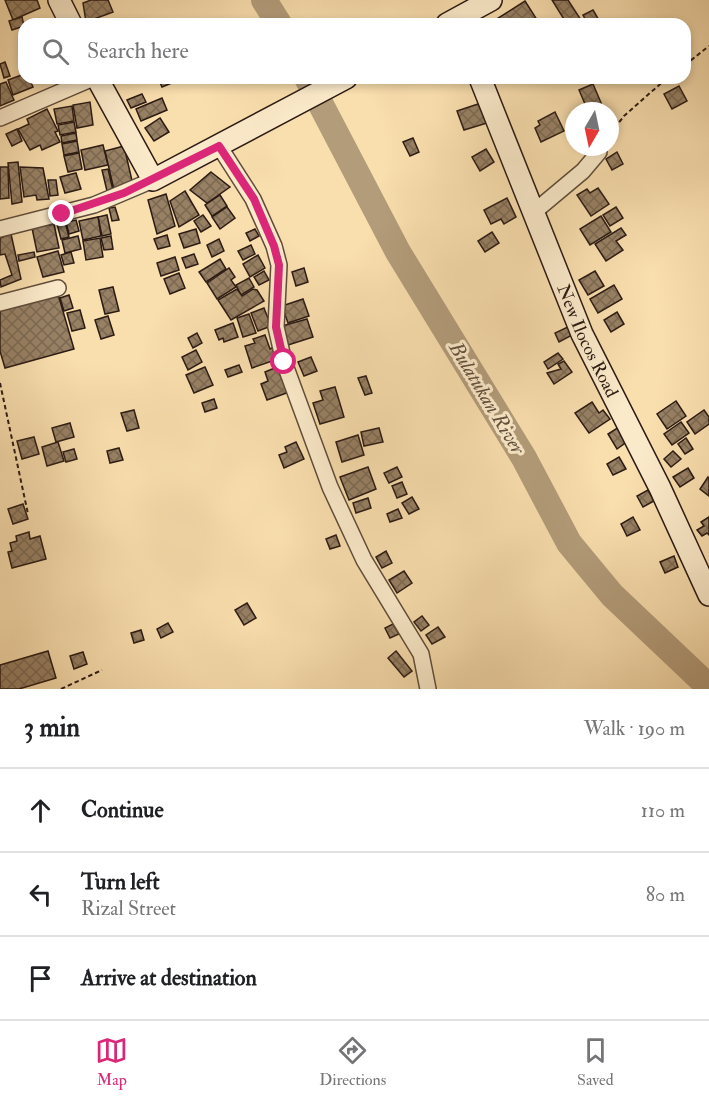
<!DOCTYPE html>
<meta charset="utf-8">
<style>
body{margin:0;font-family:"IM FELL Double Pica",serif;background:#f2f2f2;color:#202124}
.compass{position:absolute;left:565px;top:102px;width:54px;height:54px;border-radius:50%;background:#fff;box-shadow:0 3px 9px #0003;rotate:189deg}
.stop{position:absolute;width:18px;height:18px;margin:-14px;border:4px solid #db2777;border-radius:50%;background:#fff}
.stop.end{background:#db2777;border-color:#fff;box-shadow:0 2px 6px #0008}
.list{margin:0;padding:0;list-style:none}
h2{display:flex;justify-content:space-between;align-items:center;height:78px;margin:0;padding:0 24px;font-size:26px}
h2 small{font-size:20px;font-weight:400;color:#757577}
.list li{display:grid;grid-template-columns:39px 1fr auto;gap:18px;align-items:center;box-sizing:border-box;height:84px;padding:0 24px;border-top:2px solid #e0e0e0}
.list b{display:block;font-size:22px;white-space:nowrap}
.list p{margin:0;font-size:20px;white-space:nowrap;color:#757577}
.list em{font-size:20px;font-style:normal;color:#757577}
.icon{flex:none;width:33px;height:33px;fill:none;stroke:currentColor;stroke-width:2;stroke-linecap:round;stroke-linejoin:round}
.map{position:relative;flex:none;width:709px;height:689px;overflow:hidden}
.search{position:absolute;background:#fff;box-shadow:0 3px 9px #0003;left:18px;right:18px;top:18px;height:66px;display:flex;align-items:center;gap:15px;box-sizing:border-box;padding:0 21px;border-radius:18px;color:#757577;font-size:22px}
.sheet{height:330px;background:#fff}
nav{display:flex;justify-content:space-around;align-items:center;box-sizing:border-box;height:84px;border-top:2px solid #e0e0e0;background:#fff;font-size:16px;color:#757577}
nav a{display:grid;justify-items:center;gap:3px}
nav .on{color:#db2777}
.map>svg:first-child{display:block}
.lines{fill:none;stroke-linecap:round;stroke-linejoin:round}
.river{stroke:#b39c7a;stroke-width:26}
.building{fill:url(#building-cross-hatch);stroke:#2c1b14;stroke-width:1.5}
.street-casing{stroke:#5f4c3a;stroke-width:18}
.secondary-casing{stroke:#2c1b14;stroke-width:24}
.path{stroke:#2c1b14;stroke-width:2;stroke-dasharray:4.5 3;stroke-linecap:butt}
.street{stroke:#fbeaca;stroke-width:15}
.secondary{stroke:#fbeaca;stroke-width:21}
.route{stroke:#db2777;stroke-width:8}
.labels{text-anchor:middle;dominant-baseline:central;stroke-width:6;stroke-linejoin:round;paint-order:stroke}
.street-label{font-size:18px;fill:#2c1b14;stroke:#fbeaca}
.water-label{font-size:20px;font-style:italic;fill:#624f3d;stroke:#fbeaca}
</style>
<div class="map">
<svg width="709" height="689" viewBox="0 0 709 689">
<defs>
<pattern id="building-cross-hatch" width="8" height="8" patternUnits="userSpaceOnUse" patternTransform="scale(1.5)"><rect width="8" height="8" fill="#978064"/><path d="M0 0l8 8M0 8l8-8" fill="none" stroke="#7b6851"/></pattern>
</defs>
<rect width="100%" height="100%" fill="#f9deae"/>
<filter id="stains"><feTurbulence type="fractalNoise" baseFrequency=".00333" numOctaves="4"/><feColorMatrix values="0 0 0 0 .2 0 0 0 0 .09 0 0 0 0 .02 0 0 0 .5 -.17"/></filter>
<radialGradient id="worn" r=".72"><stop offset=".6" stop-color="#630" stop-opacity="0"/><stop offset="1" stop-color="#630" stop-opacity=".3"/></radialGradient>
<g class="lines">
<g class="river">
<path d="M264,0L279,24"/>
<path d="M307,78L398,252L524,458L569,543L612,595L709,687"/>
</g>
</g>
<g class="building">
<path d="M5,0H37L40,8L13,20Z"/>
<path d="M91,0H108L113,12L86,22L83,3Z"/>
<path d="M552,0H568L581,20L567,24Z"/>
<path d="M525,1L539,23L494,24L492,22Z"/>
<path d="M593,10L600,22L588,24L583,15Z"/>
<path d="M22,17L24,26L12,30L9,21Z"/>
<path d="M5,62L10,76L4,78L0,64Z"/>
<path d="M24,74V78H29L33,87L13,95L8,80Z"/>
<path d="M158,78H172L174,82L162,87Z"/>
<path d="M6,82L14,100L0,106V84Z"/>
<path d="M593,84L602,105L588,111L579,90Z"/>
<path d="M679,86L687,101L672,109L664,94Z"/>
<path d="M142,94L146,102L131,108L127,100Z"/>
<path d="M162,98L167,110L141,121L136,109Z"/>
<path d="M90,102L93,125L77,128L73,105Z"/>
<path d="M481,103L487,123L464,130L457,111Z"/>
<path d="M72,106L74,121L57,124L54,109Z"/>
<path d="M47,109L58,131L55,132L60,142L42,150L40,145L30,150L18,129L29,124L27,119Z"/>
<path d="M555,112L564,131L541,142L535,128L540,125L538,121Z"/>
<path d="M160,118L169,132L154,141L145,128Z"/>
<path d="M74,122L76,132L60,135L58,125Z"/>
<path d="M17,129L22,141L12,146L6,134Z"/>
<path d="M76,133L77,140L62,143L61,136Z"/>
<path d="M413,138L419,152L410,156L403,142Z"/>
<path d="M77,141L79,152L64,155L62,144Z"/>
<path d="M103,145L108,165L85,170L81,150Z"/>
<path d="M124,146L133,185L114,190L105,151Z"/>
<path d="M486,149L494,162L480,171L472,157Z"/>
<path d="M617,152L623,164L612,170L606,159Z"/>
<path d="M79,153L82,169L68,172L64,156Z"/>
<path d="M18,162L22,202L12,204L8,163Z"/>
<path d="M0,167H8L9,198L0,199Z"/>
<path d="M20,167L43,168L49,199L37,200L36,195L24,197Z"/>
<path d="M108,169L113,190L107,191L102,170Z"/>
<path d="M211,172L230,187L207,203L190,190Z"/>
<path d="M76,173L81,189L65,193L60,177Z"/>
<path d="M48,180H56L58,195L50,196Z"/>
<path d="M598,188L609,204L591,216L577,195L587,189L590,193Z"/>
<path d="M185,191L199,215L179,227L170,201Z"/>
<path d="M166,194L175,226L157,234L148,200Z"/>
<path d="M220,195L227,206L212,216L205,205Z"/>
<path d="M507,198L516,217L504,224L501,219L491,224L484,210Z"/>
<path d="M115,207L119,220L112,221L109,208Z"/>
<path d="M227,207L235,218L220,229L212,217Z"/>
<path d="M616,207L623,218L610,226L603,215Z"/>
<path d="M107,215L111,234L102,236L98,217Z"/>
<path d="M203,215L211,226L201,232L194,221Z"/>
<path d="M601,216L611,232L590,245L580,229Z"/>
<path d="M98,217L101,236L83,240L79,221Z"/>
<path d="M76,220L79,231L69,234L66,222Z"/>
<path d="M65,222L69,237L61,239L57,224Z"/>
<path d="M54,224L59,248L37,252L32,228Z"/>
<path d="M621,228L626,235L616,241L623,250L606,261L595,244Z"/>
<path d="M196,229L200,243L184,248L179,234Z"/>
<path d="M255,229L259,236L250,241L246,233Z"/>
<path d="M492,232L499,243L485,252L478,241Z"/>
<path d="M11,234L21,279L1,287L0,280L12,275L5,254L0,255V238Z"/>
<path d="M167,235L170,246L158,249L154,239Z"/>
<path d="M78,236L81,249L65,253L62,240Z"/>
<path d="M111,236L113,249L104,250L101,238Z"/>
<path d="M100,238L103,257L86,260L83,241Z"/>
<path d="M219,239L224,251L212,257L207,245Z"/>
<path d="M251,245L255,254L243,260L238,251Z"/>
<path d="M58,251L64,272L43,277L37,257Z"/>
<path d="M34,252L35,257L19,261L18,255Z"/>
<path d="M71,252L74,263L64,265L61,255Z"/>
<path d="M194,254L198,264L186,268L182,258Z"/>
<path d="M258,255L265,268L250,277L243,264Z"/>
<path d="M175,257L179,270L161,276L157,263Z"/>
<path d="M220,259L226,269L206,282L199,272Z"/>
<path d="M229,268L235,277L231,280L236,287L217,299L207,283Z"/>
<path d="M304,268L308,282L296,286L292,272Z"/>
<path d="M264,271L269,280L259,285L254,277Z"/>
<path d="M595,271L604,286L588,295L579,280Z"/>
<path d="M179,273L185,288L170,294L164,279Z"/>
<path d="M249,278L254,287L241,295L236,285Z"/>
<path d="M614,285L622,299L598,313L590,299Z"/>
<path d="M113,287L119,311L105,314L99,290Z"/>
<path d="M237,289L242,296L253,289L257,290L264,301L231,320L218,300Z"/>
<path d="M58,294L74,349L5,368L0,351V310Z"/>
<path d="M69,295L73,308L64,311L60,298Z"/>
<path d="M303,299L309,316L288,323L282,306Z"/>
<path d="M264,308L271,326L258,331L251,313Z"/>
<path d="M80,310L85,328L72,331L67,313Z"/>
<path d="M617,312L624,324L611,332L604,320Z"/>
<path d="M249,314L256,333L243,337L237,318Z"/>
<path d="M108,316L114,335L101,339L95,320Z"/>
<path d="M307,319L313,337L288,345L282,326Z"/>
<path d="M233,323L238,337L224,342L223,338L219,340L215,330Z"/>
<path d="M572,325L576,333L559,342L555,333Z"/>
<path d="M197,333L202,343L193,348L188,338Z"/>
<path d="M265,335L270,349L274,347L278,359L252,368L245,346L255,343L253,339Z"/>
<path d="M196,350L202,362L188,370L182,357Z"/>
<path d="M558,353L563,359L548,369L544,362Z"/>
<path d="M311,357L317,371L304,376L298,362Z"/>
<path d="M564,361L572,372L554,384L547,373L561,369L558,364Z"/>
<path d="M239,365L242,372L228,377L225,370Z"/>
<path d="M282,365L292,391L267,400L261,384L268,381L265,372Z"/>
<path d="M205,367L213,385L194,393L186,375Z"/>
<path d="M366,376L372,393L365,395L358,378Z"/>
<path d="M335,387L344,417L320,424L313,403L323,400L320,391Z"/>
<path d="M214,399L217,408L205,412L202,403Z"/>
<path d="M676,401L686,416L667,429L657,414Z"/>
<path d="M592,402L599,413L603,410L610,419L589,433L575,413Z"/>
<path d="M134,410L139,428L127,431L121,413Z"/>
<path d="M704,410L709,417V424L695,434L687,422Z"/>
<path d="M681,422L689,433L672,445L664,434Z"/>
<path d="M70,423L74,437L56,442L52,428Z"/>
<path d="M619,427L628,441L617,449L608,434Z"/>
<path d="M379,428L383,442L364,446L361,432Z"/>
<path d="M358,435L364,455L342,462L336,442Z"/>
<path d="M34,437L39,454L22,459L17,441Z"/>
<path d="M686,438L693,449L685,454L678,444Z"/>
<path d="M58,442L64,461L47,466L42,447Z"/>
<path d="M296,442L304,459L284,468L279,455L287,452L285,447Z"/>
<path d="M119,448L123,460L110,463L107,451Z"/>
<path d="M74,449L77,459L66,462L63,452Z"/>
<path d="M673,451L681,459L671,467L664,459Z"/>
<path d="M619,457L626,469L613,475L607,464Z"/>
<path d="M368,467L376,489L349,500L340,477Z"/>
<path d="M397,467L402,477L389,483L384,473Z"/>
<path d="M688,468L694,478L680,487L673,477Z"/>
<path d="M708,477L709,478V496L700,489Z"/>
<path d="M402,482L407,494L397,498L392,486Z"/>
<path d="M648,490L654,501L643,507L637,496Z"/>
<path d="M412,497L419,509L409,514L402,503Z"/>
<path d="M368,498L371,508L356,513L353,503Z"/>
<path d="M23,504L28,519L13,524L8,509Z"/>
<path d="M398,509L402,518L390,522L387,514Z"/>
<path d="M633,517L640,530L627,536L621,524Z"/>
<path d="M709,517V535L707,533L702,536L697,530L704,526L701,522Z"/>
<path d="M29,532L30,539L40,536L46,559L12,568L8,552L12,551L10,543L17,541L16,536Z"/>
<path d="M336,535L340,546L330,549L326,539Z"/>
<path d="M386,551L392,563L382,568L376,557Z"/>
<path d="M674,556L678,567L665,573L660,562Z"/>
<path d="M404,571L412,583L397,593L389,580Z"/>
<path d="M247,603L256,618L244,625L235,610Z"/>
<path d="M422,616L429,625L421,631L414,622Z"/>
<path d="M168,623L173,632L161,638L157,629Z"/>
<path d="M393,624L399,634L390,638L385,628Z"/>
<path d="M438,627L445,637L432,644L426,635Z"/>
<path d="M141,630L144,640L134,643L131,633Z"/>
<path d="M48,651L56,678L19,689H0V665Z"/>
<path d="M396,651L412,671L404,677L388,658Z"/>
<path d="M83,652L87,664L74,669L70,656Z"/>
</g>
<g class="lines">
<g class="street-casing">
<g id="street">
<path d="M0,118L93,78"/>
<path d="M219,146L253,199L274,246L279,265L276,327L284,362L330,487L364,560L421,654L428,689"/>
<path d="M534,212L583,171L599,152"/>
<path d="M0,229L94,205L153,180"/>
<path d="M0,303L58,288"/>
</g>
</g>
<g class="secondary-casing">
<g id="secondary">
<path d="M59,0L71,24"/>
<path d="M447,24L491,0"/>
<path d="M97,78L153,180L346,78"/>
<path id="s1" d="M480,78L582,334L660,488L709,595"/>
</g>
</g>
<g class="path">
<path d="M685,65L709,46"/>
<path d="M610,134L624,116L667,78"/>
<path d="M0,383L28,514"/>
<path d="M61,689L102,670"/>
</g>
<use href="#street" class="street"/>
<use href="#secondary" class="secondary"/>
</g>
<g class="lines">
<path class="route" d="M62,214L124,193L219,146L254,199L274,246L279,265L276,327L284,362"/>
</g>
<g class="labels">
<g class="street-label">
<text stroke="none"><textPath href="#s1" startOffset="284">New Ilocos Road</textPath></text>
</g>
<g class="water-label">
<text transform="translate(487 398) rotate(59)">Bulatukan River</text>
</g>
</g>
<rect width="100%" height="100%" filter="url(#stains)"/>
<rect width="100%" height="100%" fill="url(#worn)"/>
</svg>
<svg class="compass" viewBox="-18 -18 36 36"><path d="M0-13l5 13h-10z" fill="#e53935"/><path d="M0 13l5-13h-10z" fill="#757577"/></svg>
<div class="stop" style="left:284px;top:362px"></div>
<div class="stop end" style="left:62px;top:214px"></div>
<div class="search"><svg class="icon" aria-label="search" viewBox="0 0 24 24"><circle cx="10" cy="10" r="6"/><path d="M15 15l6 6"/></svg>Search here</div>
</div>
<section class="sheet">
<h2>3 min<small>Walk · 190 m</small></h2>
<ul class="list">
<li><svg class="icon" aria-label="ahead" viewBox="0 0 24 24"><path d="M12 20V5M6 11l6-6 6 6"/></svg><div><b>Continue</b></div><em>110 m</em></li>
<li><svg class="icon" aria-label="left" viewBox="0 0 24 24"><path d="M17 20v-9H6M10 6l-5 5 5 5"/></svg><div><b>Turn left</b><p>Rizal Street</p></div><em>80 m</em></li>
<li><svg class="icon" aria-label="arrive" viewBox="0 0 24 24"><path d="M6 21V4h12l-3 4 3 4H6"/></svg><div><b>Arrive at destination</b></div></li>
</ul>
</section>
<nav>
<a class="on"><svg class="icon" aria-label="map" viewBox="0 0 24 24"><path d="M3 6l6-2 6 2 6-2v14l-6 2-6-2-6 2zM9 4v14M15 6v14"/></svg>Map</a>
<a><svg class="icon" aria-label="directions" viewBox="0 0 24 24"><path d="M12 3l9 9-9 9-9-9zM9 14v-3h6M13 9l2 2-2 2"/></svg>Directions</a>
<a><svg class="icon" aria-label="saved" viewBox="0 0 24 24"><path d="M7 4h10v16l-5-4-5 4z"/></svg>Saved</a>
</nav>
